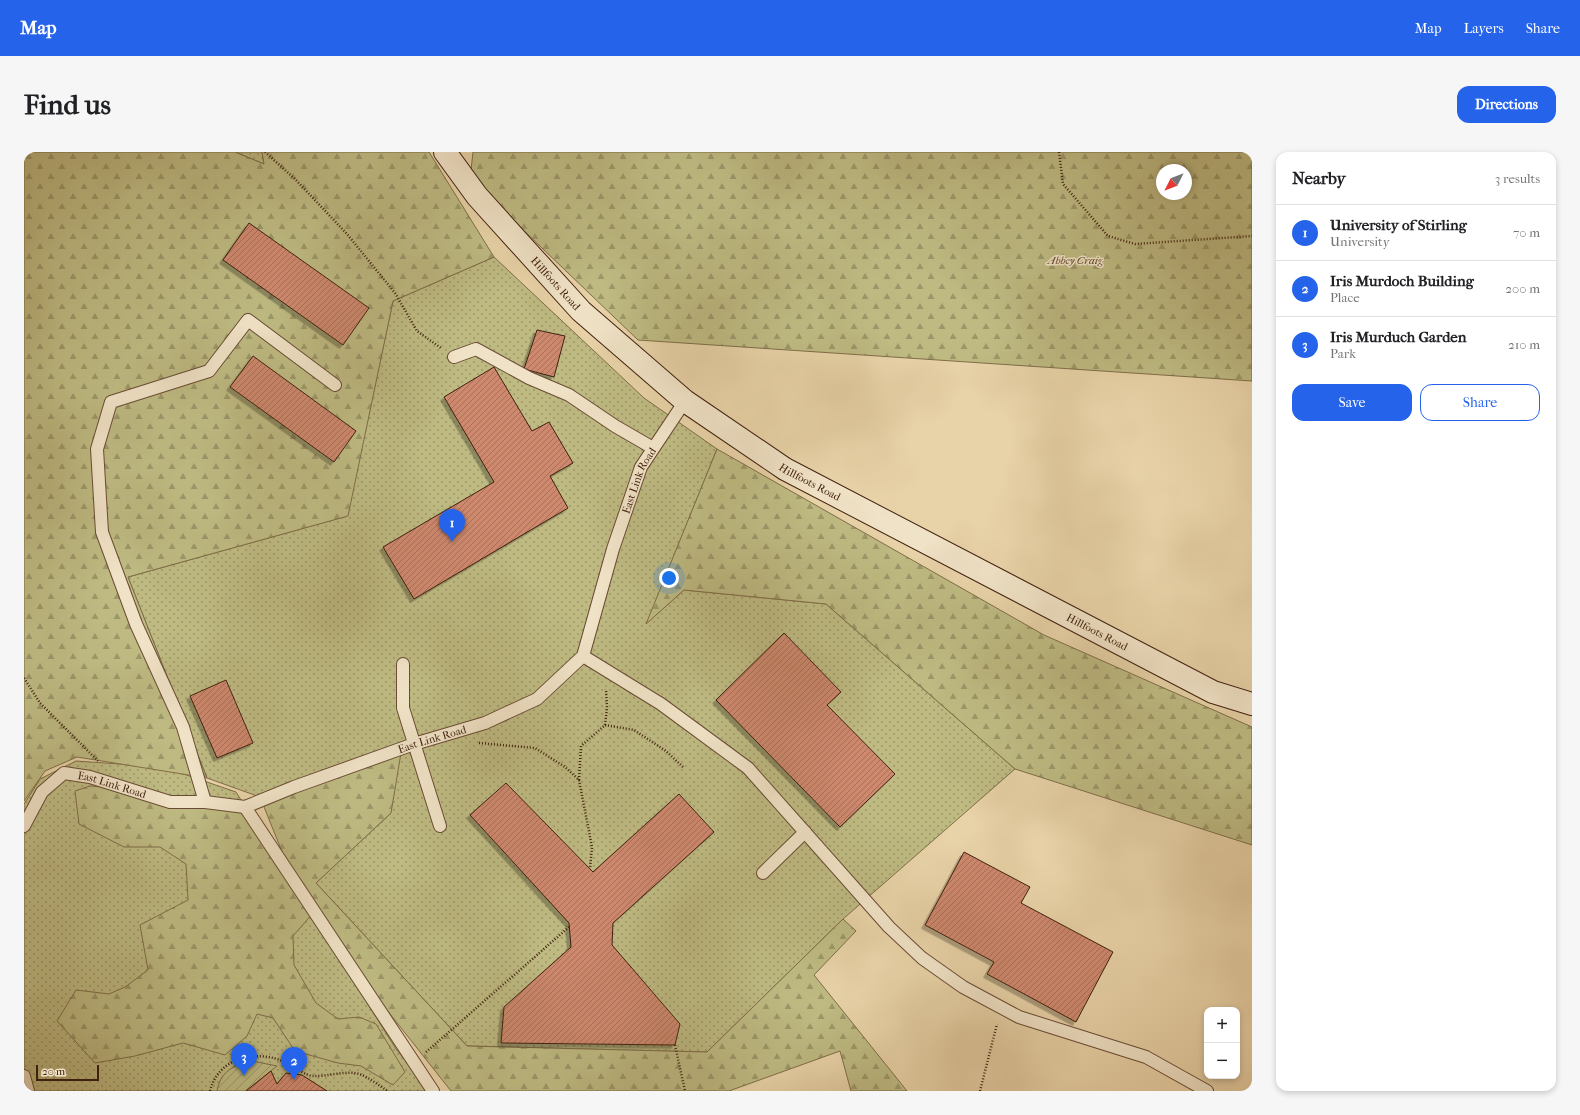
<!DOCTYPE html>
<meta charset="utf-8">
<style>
body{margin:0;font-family:"IM FELL French Canon",serif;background:#f6f6f6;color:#202124}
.controls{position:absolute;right:12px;bottom:12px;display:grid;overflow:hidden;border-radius:8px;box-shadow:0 2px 6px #0003}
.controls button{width:36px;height:36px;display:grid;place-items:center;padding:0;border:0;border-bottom:1px solid #e0e0e0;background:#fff;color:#202124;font:20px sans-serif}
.compass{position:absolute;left:1132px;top:12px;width:36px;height:36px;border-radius:50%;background:#fff;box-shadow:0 2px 6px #0003;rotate:228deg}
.scale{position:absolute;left:12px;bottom:10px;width:63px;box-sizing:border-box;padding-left:4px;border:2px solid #40200f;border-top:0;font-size:11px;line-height:14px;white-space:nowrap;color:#40200f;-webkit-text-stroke:3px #f0e2c6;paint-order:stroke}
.you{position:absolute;left:645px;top:426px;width:14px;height:14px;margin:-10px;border:3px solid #fff;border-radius:50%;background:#1a73e8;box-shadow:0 0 0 6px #1a73e833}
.badge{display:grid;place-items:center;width:26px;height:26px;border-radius:50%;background:#2563eb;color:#fff;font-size:13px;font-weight:700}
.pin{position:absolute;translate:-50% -33px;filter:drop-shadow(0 1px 2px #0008)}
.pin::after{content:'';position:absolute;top:21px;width:14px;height:12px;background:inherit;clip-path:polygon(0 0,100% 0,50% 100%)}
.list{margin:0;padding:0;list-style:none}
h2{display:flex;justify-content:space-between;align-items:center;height:52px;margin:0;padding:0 16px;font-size:17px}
h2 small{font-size:13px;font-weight:400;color:#757577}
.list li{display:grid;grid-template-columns:26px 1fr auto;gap:12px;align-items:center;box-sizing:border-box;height:56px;padding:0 16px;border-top:1px solid #e0e0e0}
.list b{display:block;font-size:15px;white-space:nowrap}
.list p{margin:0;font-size:13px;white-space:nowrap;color:#757577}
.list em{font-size:13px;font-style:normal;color:#757577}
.actions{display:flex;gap:8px;padding:12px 16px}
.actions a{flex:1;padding:9px 0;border:1px solid #2563eb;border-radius:12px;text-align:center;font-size:14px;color:#2563eb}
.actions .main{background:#2563eb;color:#fff}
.map{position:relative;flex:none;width:1228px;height:939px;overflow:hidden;border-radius:12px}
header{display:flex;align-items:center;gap:24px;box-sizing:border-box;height:56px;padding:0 20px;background:#2563eb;color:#fff}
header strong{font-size:19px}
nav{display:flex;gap:22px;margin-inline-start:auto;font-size:14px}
.intro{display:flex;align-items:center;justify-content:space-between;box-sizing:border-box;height:96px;padding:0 24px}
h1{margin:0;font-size:28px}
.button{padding:10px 18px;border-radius:12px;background:#2563eb;color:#fff;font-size:14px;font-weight:700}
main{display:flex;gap:24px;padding:0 24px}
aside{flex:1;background:#fff;border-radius:12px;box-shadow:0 2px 6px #0003}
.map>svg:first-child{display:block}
.grass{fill:url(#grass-dots);stroke:#7f6d48}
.forest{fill:url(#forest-firs);stroke:#7f6d48;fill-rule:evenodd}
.garden{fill:url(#garden-furrows);stroke:#7f6d48}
.building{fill:url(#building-hatch);stroke:#40200f;filter:url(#shadow)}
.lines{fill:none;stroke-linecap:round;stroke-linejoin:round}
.lane-casing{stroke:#6a4c35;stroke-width:14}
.secondary-casing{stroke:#40200f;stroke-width:24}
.path{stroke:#40200f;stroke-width:2.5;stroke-dasharray:1 2;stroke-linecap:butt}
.lane{stroke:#f0e2c6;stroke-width:12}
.secondary{stroke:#f0e2c6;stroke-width:22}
.labels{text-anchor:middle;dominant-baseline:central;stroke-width:3;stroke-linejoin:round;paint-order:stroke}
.park-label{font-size:11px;font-style:italic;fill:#60462c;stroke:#f0e2c6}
.street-label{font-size:11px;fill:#40200f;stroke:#f0e2c6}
</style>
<header>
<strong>Map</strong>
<nav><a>Map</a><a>Layers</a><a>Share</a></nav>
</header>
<div class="intro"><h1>Find us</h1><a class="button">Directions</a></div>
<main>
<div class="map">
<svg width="1228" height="939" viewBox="0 0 1228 939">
<defs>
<pattern id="grass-dots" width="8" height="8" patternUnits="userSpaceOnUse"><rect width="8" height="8" fill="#beba82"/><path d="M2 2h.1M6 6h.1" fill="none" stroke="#9c9769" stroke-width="1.8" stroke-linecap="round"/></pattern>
<pattern id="forest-firs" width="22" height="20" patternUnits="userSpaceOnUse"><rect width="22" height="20" fill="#beba82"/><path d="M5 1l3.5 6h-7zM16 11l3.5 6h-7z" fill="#9c9769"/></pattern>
<pattern id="garden-furrows" width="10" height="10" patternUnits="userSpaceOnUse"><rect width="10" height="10" fill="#beba82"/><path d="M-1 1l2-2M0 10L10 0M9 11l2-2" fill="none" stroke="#9c9769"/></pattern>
<pattern id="building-hatch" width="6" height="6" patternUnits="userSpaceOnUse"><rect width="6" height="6" fill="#ce886e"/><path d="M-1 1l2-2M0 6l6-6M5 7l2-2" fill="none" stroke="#a96f59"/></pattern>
<filter id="shadow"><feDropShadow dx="-3.5" dy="3.5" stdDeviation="0" flood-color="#0004"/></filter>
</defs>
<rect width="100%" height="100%" fill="#e8d2a7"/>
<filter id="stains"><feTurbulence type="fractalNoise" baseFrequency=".005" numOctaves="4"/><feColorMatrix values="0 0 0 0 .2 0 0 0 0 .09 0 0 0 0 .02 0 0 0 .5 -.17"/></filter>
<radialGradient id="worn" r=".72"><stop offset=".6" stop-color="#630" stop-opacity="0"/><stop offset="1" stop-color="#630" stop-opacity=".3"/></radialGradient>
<g class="grass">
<path d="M211,0H238L240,12Z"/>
<path d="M470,105L620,246L693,297L623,471L660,438L802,452L991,617L819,767L683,900L443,894L292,731L367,661L236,645L183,626L104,425L323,364L369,149Z"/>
<path d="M52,609L139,615L212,640L372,897L407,939H0V652L16,627Z"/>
</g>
<g class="forest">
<path d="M0,0H211L240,12L238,0H405L470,105L369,149L324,364L104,425L183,626L53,605L21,619L0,649Z"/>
<path d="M449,0H1228V229L614,188L446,27ZM1138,18H1162V42H1138Z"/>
<path d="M693,297L1020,483L1228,575V693L991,617L802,452L660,438L622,472Z"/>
<path d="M377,601L367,661L292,731L443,894L683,900L819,767L832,779L790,823L883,939H827L816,899L705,939H427L347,838L263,712L236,645Z"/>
<path d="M66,634L103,637L146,650L221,655L290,760L269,784L270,813L292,851L314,867L335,865L352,872L381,920L369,933L337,914L314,911L271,899L249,866L233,862L223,884L201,903L159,891L111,904L71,911L33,869L52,838L85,842L101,835L124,818L116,773L164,748L162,712L136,695H100L55,672L51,639Z"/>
</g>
<path class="garden" d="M221,910H233L253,914L222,939H193C196,922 205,916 221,910Z"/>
<g class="building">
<path d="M225,71L345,156L319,193L199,108Z"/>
<path d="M513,178L541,184L530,225L500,217Z"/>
<path d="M229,204L332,279L310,310L206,235Z"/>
<path d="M470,215L508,279L525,270L549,311L526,324L544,356L390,447L359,395L470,330L420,245Z"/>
<path d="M760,481L817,540L803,553L871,622L816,675L692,548Z"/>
<path d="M202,528L229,591L193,606L166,544Z"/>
<path d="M482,631L569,720L655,642L690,680L589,771L588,793L656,872L651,893L477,891L480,855L547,795L545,771L446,663Z"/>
<path d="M940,700L1006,735L997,751L1089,800L1052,870L963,822L970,810L901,773Z"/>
<path d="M247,919L253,932L262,921L278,923L303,939H222Z"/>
</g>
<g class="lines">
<g class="lane-casing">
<g id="lane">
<path d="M430,205L452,197L505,226L545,243L591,274L629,296"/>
<path d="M559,504L637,552L724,616L865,775L898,806L939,835L995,865L1122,905L1183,939"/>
<path d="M379,512V556L416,674"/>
<path d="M181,650L159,575L112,472L78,380L73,297L87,250L185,219L224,168L311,233"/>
<path d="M221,655L409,939"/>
<path id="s1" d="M0,674L18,640L40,621L66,625L146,650H181L221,655L270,635L390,592L461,571L513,547L559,504L589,397L617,315L661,249"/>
<path d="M739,721L781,680"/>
<path d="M0,924L4,939"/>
</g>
</g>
<g class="secondary-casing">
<g id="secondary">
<path id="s2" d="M421,0L453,44L557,159L661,249L761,317L1189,540L1228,552"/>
</g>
</g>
<g class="path">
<path d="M241,0L271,27L323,82L371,141L393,179L417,196"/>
<path d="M1035,0L1039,32L1084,84L1111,92L1228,84"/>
<path d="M0,526L16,551L74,609"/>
<path d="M581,573L610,578L642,599L659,615"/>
<path d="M455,591L511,596L541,615L555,628L568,695L566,717"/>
<path d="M555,628L557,594L581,573L583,556L582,537"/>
<path d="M651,893L661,939"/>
<path d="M402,900L545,775"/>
<path d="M186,939C194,907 228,898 256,908C267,912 279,923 289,924C302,925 322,918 335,922C345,925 355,934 364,939"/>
<path d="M956,939L973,872"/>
</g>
<use href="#lane" class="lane"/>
<use href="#secondary" class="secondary"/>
</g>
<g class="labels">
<g class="park-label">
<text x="1051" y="108">Abbey Craig</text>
</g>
<g class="street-label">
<text stroke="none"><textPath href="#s2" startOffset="172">Hillfoots Road</textPath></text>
<text stroke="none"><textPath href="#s1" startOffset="812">East Link Road</textPath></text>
<text stroke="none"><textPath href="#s2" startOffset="496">Hillfoots Road</textPath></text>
<text stroke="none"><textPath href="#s2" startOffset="820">Hillfoots Road</textPath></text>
<text stroke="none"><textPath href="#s1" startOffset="452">East Link Road</textPath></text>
<text stroke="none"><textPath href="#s1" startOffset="117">East Link Road</textPath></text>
</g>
</g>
<rect width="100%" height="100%" filter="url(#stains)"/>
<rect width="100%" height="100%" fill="url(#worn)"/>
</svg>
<div class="controls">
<button>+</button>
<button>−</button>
</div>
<svg class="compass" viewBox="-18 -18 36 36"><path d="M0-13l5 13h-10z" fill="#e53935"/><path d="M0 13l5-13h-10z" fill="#757577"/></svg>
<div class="scale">20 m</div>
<div class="you"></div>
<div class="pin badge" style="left:428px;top:390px">1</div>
<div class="pin badge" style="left:270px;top:928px">2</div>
<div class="pin badge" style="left:220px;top:924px">3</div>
</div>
<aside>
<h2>Nearby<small>3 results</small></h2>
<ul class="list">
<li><span class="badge">1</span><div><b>University of Stirling</b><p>University</p></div><em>70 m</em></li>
<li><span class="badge">2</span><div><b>Iris Murdoch Building</b><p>Place</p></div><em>200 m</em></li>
<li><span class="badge">3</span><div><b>Iris Murduch Garden</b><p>Park</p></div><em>210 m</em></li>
</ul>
<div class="actions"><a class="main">Save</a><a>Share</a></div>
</aside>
</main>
